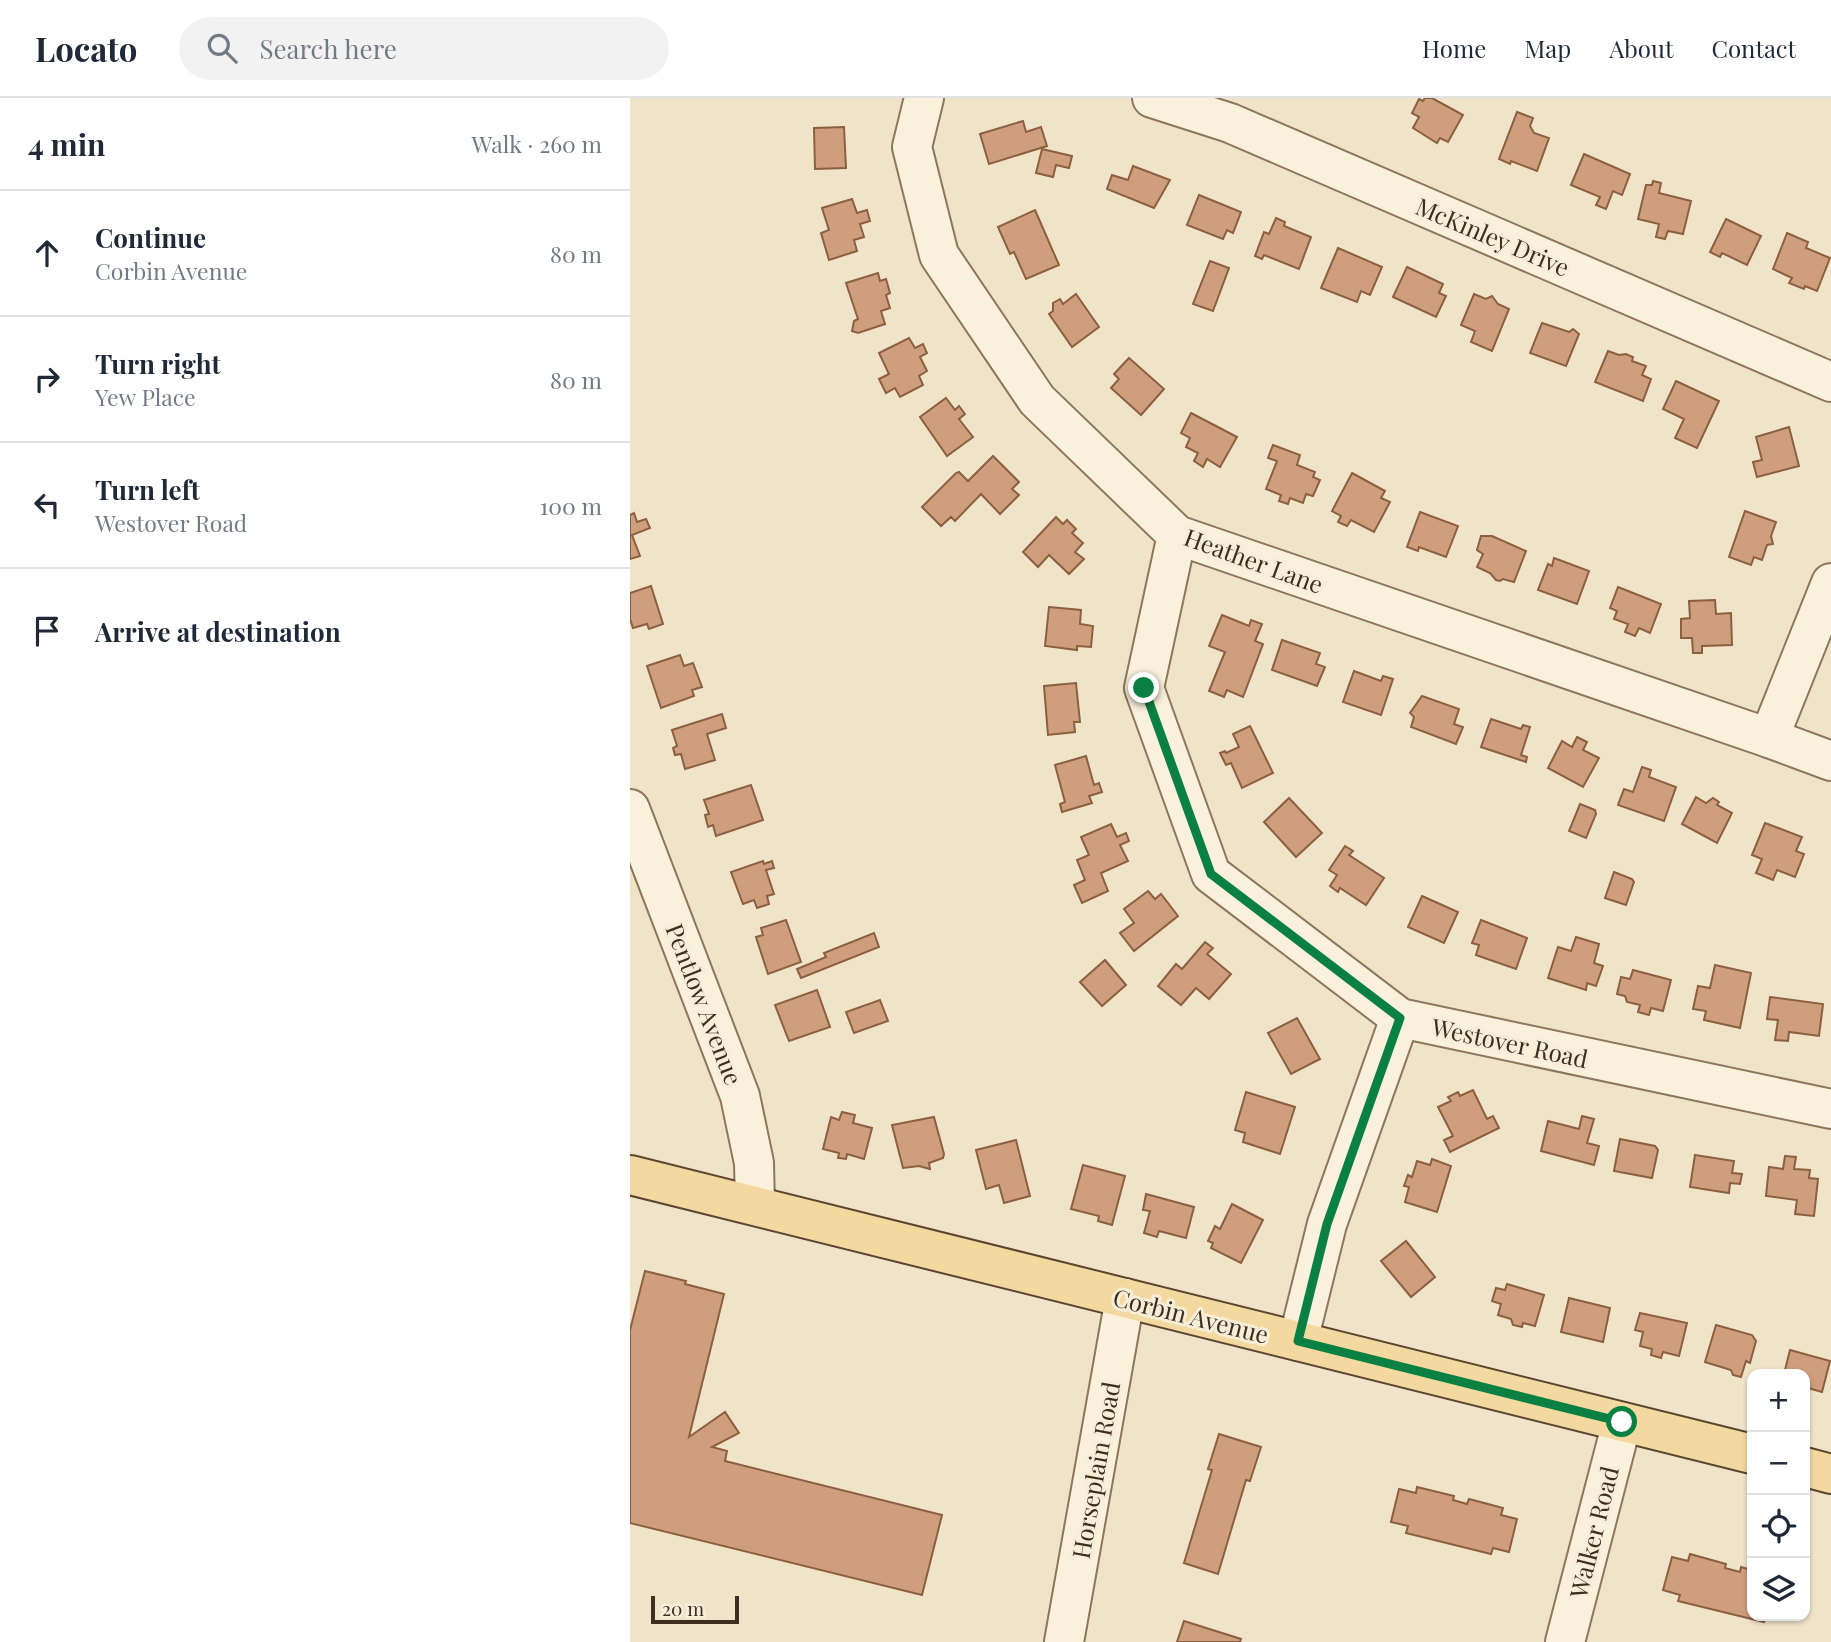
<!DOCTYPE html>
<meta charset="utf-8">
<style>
body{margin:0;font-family:"Playfair Display",serif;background:#f2f2f3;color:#1f2937}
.controls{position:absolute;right:21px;bottom:21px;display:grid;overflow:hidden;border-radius:14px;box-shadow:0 2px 5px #0004}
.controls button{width:63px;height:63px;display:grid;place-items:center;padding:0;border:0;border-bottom:2px solid #e0e1e3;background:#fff;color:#1f2937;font:35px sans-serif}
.scale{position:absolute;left:21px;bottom:18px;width:88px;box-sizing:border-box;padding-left:7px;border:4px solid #3d2e20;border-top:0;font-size:19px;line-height:24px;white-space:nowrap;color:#3d2e20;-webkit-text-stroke:5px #f7eed8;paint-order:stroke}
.stop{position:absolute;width:21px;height:21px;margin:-16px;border:5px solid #0b8043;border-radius:50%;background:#fff}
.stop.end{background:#0b8043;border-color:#fff;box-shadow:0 2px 7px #0008}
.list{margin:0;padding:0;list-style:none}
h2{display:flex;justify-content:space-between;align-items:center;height:91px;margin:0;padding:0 28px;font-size:30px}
h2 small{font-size:23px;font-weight:400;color:#747a83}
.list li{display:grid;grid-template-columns:46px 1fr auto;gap:21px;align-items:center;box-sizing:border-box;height:126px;padding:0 28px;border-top:2px solid #e0e1e3}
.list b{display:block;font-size:26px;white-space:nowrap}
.list p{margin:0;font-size:23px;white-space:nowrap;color:#747a83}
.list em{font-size:23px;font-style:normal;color:#747a83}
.icon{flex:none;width:38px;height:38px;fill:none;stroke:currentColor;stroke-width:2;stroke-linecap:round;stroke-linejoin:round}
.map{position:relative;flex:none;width:1201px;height:1544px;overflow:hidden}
header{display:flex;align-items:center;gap:42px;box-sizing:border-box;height:98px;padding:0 35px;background:#fff;border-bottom:2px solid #e0e1e3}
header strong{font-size:33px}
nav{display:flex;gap:38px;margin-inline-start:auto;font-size:24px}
.search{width:490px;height:63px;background:#f2f2f3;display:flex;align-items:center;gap:18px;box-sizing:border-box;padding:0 24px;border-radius:38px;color:#747a83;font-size:26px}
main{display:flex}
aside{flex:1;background:#fff}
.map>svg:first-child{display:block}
.building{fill:#cf9f7d;stroke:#8d5f41;stroke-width:2}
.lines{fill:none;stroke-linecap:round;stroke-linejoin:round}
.minor-casing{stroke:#8d765c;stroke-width:42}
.major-casing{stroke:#5b4430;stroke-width:42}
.minor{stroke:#faf1dc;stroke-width:38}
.major{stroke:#f3d9a0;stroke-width:38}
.route{stroke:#0b8043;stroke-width:9}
.labels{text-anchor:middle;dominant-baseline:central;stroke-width:6;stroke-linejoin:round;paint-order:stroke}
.street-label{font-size:24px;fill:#3d2e20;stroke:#f7eed8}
</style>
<header>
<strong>Locato</strong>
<div class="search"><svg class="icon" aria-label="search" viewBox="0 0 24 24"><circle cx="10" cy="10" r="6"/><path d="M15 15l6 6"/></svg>Search here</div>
<nav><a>Home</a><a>Map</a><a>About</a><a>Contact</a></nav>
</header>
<main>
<aside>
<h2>4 min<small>Walk · 260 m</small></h2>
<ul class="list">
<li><svg class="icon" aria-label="ahead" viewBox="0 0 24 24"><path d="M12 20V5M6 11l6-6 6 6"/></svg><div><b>Continue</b><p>Corbin Avenue</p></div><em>80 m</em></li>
<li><svg class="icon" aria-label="right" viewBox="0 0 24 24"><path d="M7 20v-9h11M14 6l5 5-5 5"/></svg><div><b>Turn right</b><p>Yew Place</p></div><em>80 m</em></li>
<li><svg class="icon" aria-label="left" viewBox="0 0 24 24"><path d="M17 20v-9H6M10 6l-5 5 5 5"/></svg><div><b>Turn left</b><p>Westover Road</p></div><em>100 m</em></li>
<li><svg class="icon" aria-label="arrive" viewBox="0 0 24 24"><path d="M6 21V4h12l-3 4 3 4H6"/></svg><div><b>Arrive at destination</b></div></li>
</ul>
</aside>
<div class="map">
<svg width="1201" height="1544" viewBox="0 0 1201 1544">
<rect width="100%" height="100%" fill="#f0e4c8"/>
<g class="building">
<path d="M795,0H802L833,17L818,44L810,40L807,45L783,30L789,19L782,15L789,1L793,3Z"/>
<path d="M887,14L903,20L900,28L904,35L919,40L907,73L881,63L880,66L869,61Z"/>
<path d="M393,23L396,34L411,29L417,48L359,66L350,36Z"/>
<path d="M214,29L216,70L185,71L184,30Z"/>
<path d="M412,51L442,58L439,70L426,67L423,79L406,75Z"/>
<path d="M954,56L1000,76L992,97L983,93L976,111L966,107L970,99L941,87Z"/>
<path d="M503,68L540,82L524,110L477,91L482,77L498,82Z"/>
<path d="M1023,83L1031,85L1029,95L1061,103L1053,136L1038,133L1035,141L1026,139L1029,126L1008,121L1016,87H1022Z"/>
<path d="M569,97L611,114L603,135L597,132L593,141L557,127Z"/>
<path d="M222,101L227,115L237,112L240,123L230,126L234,139L224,142L227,153L199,162L191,135L199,132L192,110Z"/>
<path d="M405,112L429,167L396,181L384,154L380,156L368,129Z"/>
<path d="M646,120L655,124L654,128L681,139L669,171L634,157L632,161L625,158L634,134L639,136Z"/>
<path d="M1096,121L1131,138L1117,167L1092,155L1090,159L1080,154Z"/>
<path d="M1157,135L1178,144L1176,150L1200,160L1187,193L1175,188L1174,191L1159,185L1162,180L1143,171Z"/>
<path d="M708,150L752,169L740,197L731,193L727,204L691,190Z"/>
<path d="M580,163L599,170L583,213L563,206Z"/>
<path d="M777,169L813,186L809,195L816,198L806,219L763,199Z"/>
<path d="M248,175L250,183L256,181L260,195L256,197L260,210L251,213L255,226L228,235L222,233L224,223L228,221L216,185Z"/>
<path d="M446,196L469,229L442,249L419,216L423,213V205L430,201L433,206Z"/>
<path d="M844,196L856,201L862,198L868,206L879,211L862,253L841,244L845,233L831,227Z"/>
<path d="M912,225L939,234L943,231L949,236L936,268L900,255Z"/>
<path d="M279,240L285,250L293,246L297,255L290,259L297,273L289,278L293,287L270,299L265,290L256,295L249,281L259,276L249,255Z"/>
<path d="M978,253L989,257L996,256L1003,259L1002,263L1016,268L1012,277L1021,281L1013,303L965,284Z"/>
<path d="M499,260L534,291L511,317L481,290L489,281L484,276Z"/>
<path d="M1046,283L1089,303L1067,350L1045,340L1054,321L1033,311Z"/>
<path d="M316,300L325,312L329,308L335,316L329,321L343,339L317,358L290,319Z"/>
<path d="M561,315L607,339L590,369L577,361L573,369L564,363L568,355L556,349L560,340L551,335Z"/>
<path d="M1159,329L1169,368L1127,379L1123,364L1132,362L1126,339Z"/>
<path d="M643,347L670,357L667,367L685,374L683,379L690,382L683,398L676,396L673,405L660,400L658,406L649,403L651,397L636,391L647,363L638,360Z"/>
<path d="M363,358L389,384L382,391L389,397L370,416L351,396L325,423L321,419L311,428L292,409L326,375L329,374L338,383Z"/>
<path d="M722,375L755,393L751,400L760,404L744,434L721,422L717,428L708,424L711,418L702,413Z"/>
<path d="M1115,413L1146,424L1141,438L1143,446L1137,447L1132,462L1124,459L1121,467L1099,459Z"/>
<path d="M790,414L828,428L816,459L789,449L788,453L777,449Z"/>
<path d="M4,415L7,424L16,421L20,430L2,437L10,458L0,461V417Z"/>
<path d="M426,419L433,426L437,422L446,431L442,435L453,445L445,454L454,461L439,476L419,457L408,469L393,454Z"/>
<path d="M851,438H862L896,453L884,484L873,481L870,483L866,482L860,475L847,469L853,456L847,452Z"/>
<path d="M924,460L959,473L947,506L908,492L918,466L922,468Z"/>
<path d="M21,488L33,526L19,531L17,526L3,530L0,521V495Z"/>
<path d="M988,489L1031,506L1020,535L1009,530L1005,538L995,534L998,526L984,521L987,513L980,510Z"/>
<path d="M1085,502L1086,516L1101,515L1102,547L1072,548V555H1063L1062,540H1051V521L1060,520L1059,503Z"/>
<path d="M419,509L451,512L450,526L463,528L461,549L447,548V552L415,548Z"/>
<path d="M592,517L619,528L621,522L632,526L625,543L633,546L613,599L597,592L594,599L579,593L595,554L579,548Z"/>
<path d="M652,542L690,555L686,566L695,569L687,588L642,572Z"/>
<path d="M50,557L54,568L63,565L72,589L62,592L64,598L31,610L17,568Z"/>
<path d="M724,573L751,583L753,578L763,581L751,617L713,604Z"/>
<path d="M446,585L450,624H444L445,634L418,637L414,588Z"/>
<path d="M792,598L829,611L824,626L833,629L826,646L781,629L784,619L780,615Z"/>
<path d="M92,616L96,630L77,636L85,662L55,671L51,656L45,657L43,650L47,648L42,632Z"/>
<path d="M861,621L891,631L893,627L900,629L891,657L897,659L896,664L851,649Z"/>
<path d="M620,628L643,675L612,690L601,665L596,667L590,655L595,653L596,655L609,649L603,636Z"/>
<path d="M947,639L957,644L953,652L969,660L953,689L918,670L932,643L942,649Z"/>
<path d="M456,658L464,687L469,685L472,694L459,698L462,705L432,714L430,706L435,704L425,667Z"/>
<path d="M1012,669L1021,672L1019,679L1046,689L1034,723L988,707L994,691L1003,694Z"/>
<path d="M121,687L133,722L86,738L83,727L78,729L75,717L79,716L74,702Z"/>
<path d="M1066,699L1076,705L1083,700L1089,704L1087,707L1102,715L1087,745L1052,726Z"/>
<path d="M659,700L692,735L666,759L634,724Z"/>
<path d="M950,706L965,712L966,716L956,740L939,733Z"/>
<path d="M1135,725L1172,739L1166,753L1174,756L1165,779L1147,772L1143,782L1126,775L1132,761L1122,757Z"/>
<path d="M481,726L487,739L496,735L499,743L490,747L498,763L471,775L478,793L452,805L444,787L455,782L447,762L459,757L451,739Z"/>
<path d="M715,748L723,753L719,757L754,780L736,807L710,790L708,794L700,788L707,777L699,772Z"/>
<path d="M133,763L134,766L142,763L144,770L136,772L144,796L137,798L139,806L127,810L124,802L113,806L101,774Z"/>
<path d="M984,774L1002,781L1004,784L996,807L975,800Z"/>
<path d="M518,793L525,801L531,796L548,818L504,853L490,835L504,825L494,811Z"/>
<path d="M792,798L828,814L814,845L778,829Z"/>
<path d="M156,822L171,864L138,876L126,839L133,837L131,830Z"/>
<path d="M851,822L897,840L886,871L846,857L849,847L842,845Z"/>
<path d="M244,835L249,849L171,880L167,871L196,859L194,855Z"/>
<path d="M946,839L969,846L964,865L973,868L966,888L957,885L956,892L918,880L928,849L941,853Z"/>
<path d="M575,844L583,850L577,856L601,876L579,901L566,890L551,907L528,888L546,866L552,871Z"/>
<path d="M475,862L496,887L472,908L450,884Z"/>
<path d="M1085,867L1121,875L1110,930L1074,922L1076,913L1063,911L1068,888L1080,890Z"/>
<path d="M1003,872L1041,882L1033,913L1021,910L1019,917L1008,914L1010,907L997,904L995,898L987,896L991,879L1000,881Z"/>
<path d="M187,892L200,929L159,943L145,907Z"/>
<path d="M1140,899L1193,906L1189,938L1159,934L1158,943L1145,942L1148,922L1137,921Z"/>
<path d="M250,902L258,923L224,935L216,914Z"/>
<path d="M667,920L690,961L661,976L638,935Z"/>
<path d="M843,992L857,1021L863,1018L869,1030L820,1054L814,1042L823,1038L808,1009L821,1003L818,999L828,994L830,998Z"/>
<path d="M616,994L665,1009L650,1056L613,1044L615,1035L605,1032Z"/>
<path d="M212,1014L225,1017L223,1025L242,1030L234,1061L217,1056L216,1061L208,1060L209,1055L193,1051L201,1019L209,1022Z"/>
<path d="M952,1018L964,1021L957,1045L969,1048L964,1067L911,1053L918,1023L949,1031Z"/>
<path d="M304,1019L314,1056L313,1060L299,1065L300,1071L289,1068L273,1070L262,1027Z"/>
<path d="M990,1041L1025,1048L1028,1052L1022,1080L984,1073Z"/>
<path d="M386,1042L400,1098L374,1105L369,1087L356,1091L346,1052Z"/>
<path d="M1065,1057L1104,1063L1102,1075L1112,1076L1110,1086L1100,1085L1099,1095L1060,1089Z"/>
<path d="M1155,1058L1166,1059L1164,1071L1180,1072L1179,1080L1188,1081L1184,1118L1165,1116L1167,1102L1136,1098L1139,1069L1153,1071Z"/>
<path d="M802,1061L821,1068L807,1114L775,1104L779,1089L774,1088L778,1077L782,1079L787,1063L800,1067Z"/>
<path d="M453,1067L495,1078L482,1127L468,1123L469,1118L441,1111Z"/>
<path d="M516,1096L564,1109L556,1140L529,1133L527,1139L514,1135L520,1113L513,1112Z"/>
<path d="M602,1106L633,1122L611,1165L581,1150L583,1145L578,1143L585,1128L590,1131Z"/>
<path d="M776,1143L805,1179L781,1199L751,1163Z"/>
<path d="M15,1173L56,1183L55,1186L94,1196L59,1339L95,1314L109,1335L82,1349L97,1353L95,1363L312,1417L292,1497L0,1425V1232Z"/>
<path d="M877,1186L914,1197L905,1228L893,1225L892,1229L883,1227L881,1221L868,1217L871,1206L862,1203L866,1190L875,1192Z"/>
<path d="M939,1200L980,1210L973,1244L931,1234Z"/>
<path d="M1010,1215L1057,1225L1049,1258L1033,1254L1031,1260L1021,1257L1022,1251L1010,1248L1013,1234L1005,1232Z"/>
<path d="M1086,1227L1122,1237L1126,1243L1120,1265L1116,1263L1111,1279L1103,1277L1101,1272L1075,1264Z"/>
<path d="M1160,1252L1200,1263L1192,1294L1178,1290L1175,1294V1276H1154Z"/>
<path d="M589,1336L631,1349L620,1383L616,1382L588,1476L554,1465L582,1372L578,1371Z"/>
<path d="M787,1389L824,1398L823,1402L837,1406L839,1401L873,1410L871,1417L887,1421L879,1454L863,1450L861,1456L776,1435L778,1428L761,1424L769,1391L786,1395Z"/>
<path d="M1060,1456L1096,1466L1095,1470L1110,1474L1111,1469L1122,1472V1518H1136L1134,1524L1048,1503L1050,1497L1033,1492L1042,1459L1058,1463Z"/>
<path d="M554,1523L611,1541L610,1544H547Z"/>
</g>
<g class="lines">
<g class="minor-casing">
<g id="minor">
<path d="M294,0L282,49L309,157L407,302L547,437L1139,640L1201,663"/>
<path d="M522,0L600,25L1201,284"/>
<path d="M547,437L514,590L581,776L770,920L1201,1011"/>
<path d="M1139,640L1201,485"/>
<path d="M0,711L110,998L124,1065L125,1107"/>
<path d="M668,1243L697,1126L770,920"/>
<path d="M434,1544L495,1200"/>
<path d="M935,1544L992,1324"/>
</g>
</g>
<g class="major-casing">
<g id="major">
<path d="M0,1077L1122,1356"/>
<path d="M1175,1369L1201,1376"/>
</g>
</g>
<use href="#minor" class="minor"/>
<use href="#major" class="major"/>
</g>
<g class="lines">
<path class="route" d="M514,590L581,776L770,920L697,1126L668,1243L992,1324"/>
</g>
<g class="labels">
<g class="street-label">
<text transform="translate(863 138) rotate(23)">McKinley Drive</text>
<text transform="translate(624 462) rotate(20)">Heather Lane</text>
<text transform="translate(75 906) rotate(69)">Pentlow Avenue</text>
<text transform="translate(880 944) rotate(12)">Westover Road</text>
<text transform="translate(561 1217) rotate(14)">Corbin Avenue</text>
<text transform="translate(465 1372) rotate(-80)">Horseplain Road</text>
<text transform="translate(963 1434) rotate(-76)">Walker Road</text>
</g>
</g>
</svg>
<div class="controls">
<button>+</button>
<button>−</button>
<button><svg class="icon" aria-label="locate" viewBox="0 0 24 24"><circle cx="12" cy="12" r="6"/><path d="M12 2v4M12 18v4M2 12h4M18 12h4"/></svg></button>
<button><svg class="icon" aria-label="layers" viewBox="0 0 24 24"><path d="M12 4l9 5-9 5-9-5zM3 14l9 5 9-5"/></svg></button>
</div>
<div class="scale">20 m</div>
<div class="stop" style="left:992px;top:1324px"></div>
<div class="stop end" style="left:514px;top:590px"></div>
</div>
</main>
